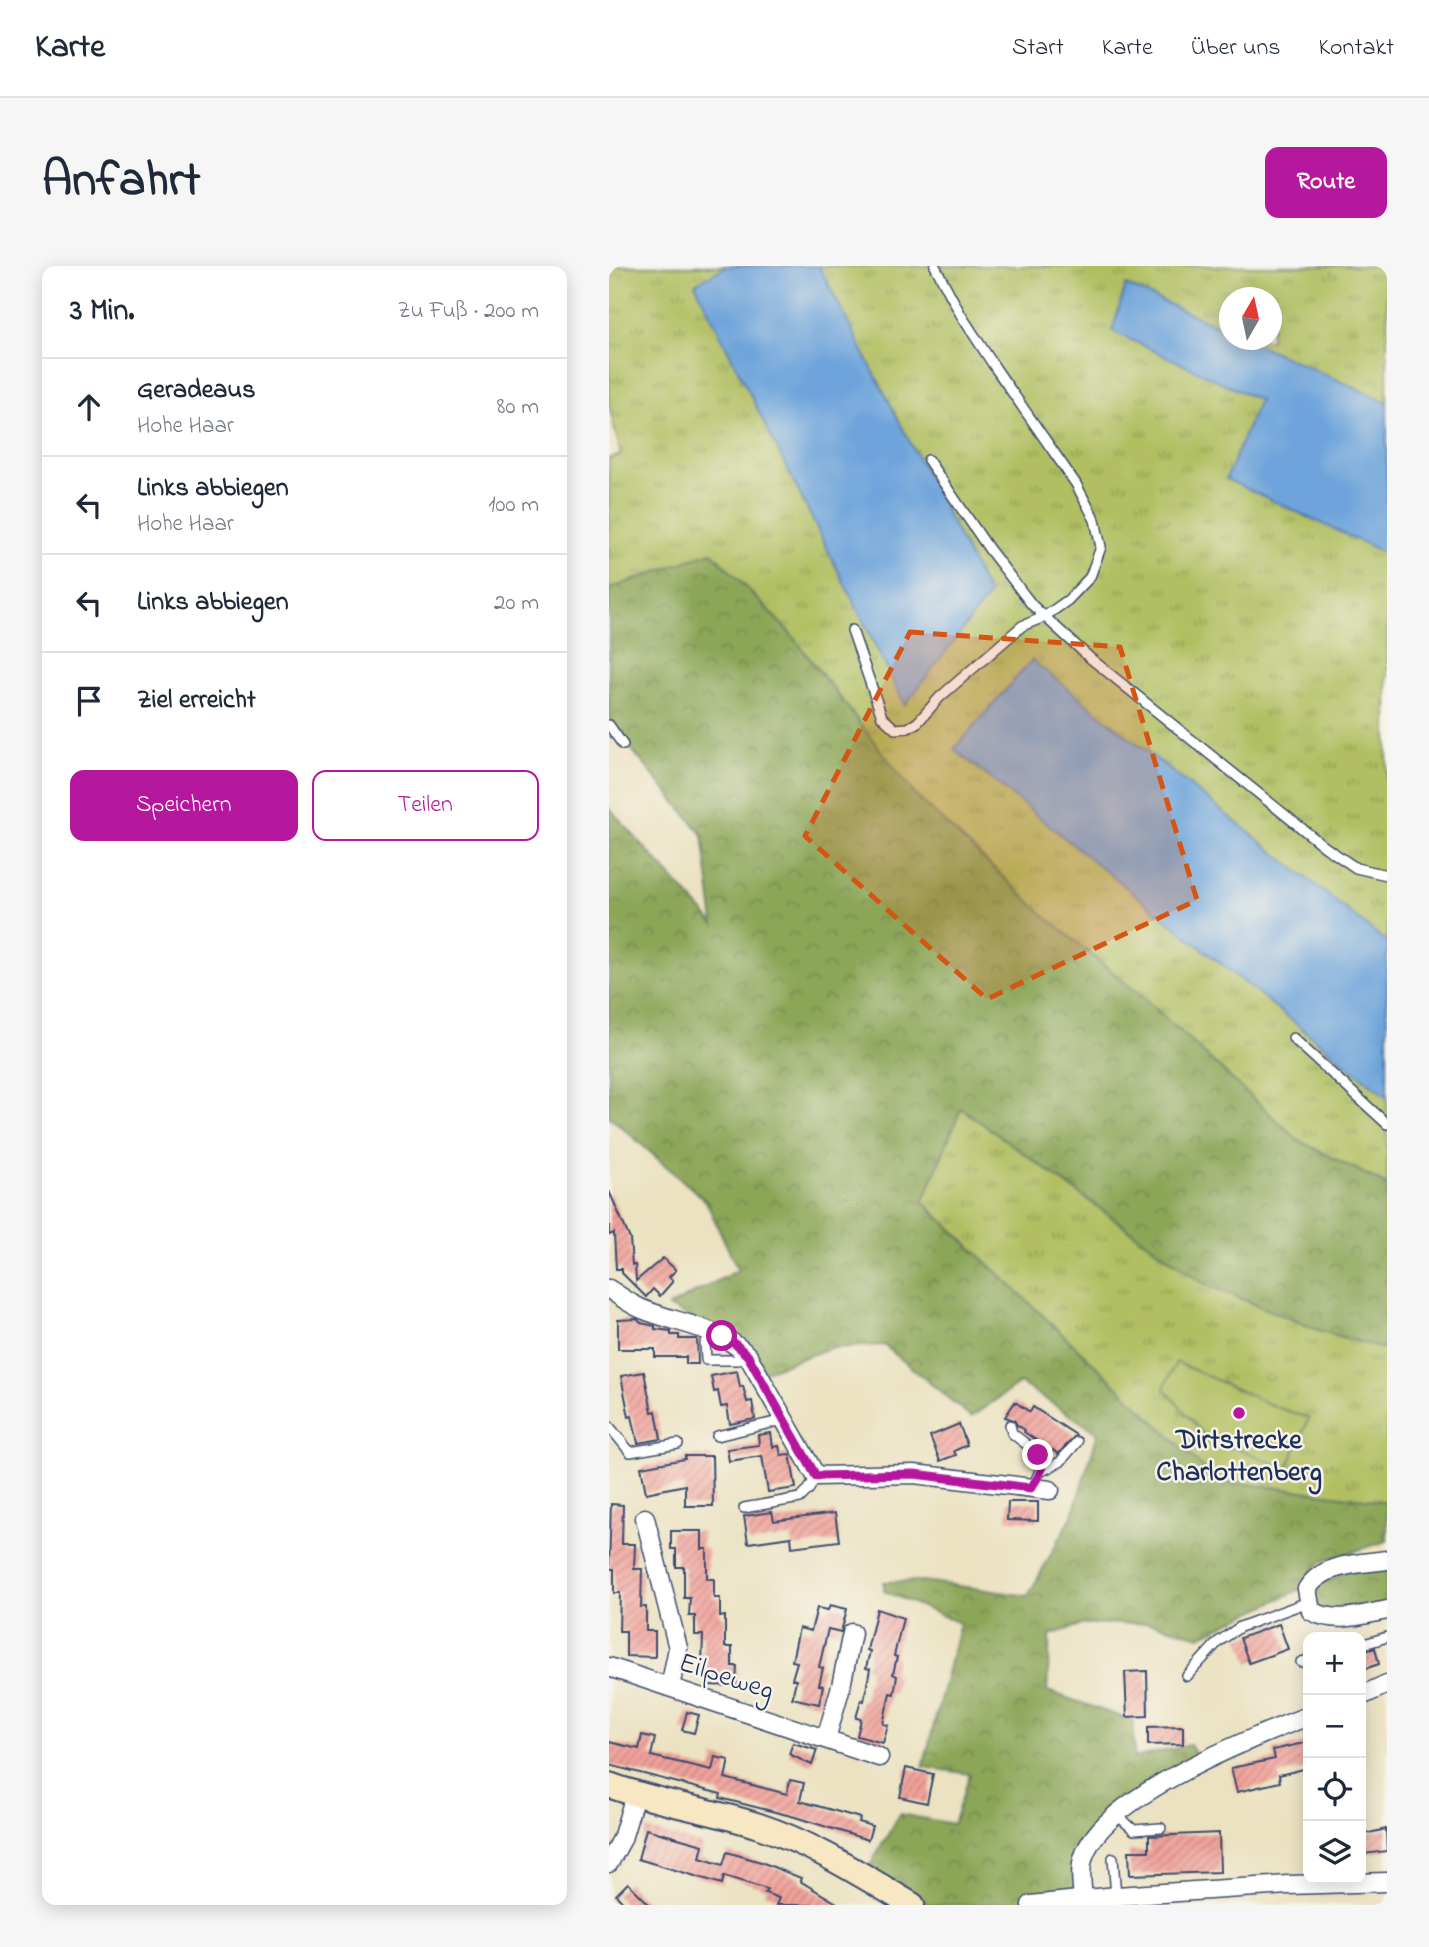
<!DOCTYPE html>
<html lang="de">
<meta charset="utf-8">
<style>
body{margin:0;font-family:"Indie Flower",sans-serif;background:#f6f6f7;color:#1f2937}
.controls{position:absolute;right:21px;bottom:21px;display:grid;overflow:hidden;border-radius:14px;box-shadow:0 4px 18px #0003}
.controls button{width:63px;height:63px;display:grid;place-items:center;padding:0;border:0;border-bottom:2px solid #e0e1e3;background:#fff;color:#1f2937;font:35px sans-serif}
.compass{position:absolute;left:610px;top:21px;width:63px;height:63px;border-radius:50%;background:#fff;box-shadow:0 4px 18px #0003;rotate:9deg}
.stop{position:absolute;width:21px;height:21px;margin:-16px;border:5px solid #b5179e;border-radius:50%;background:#fff}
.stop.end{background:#b5179e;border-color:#fff;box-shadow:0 2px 7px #0008}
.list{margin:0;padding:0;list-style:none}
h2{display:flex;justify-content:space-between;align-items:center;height:91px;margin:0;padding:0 28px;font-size:30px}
h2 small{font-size:23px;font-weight:400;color:#747a83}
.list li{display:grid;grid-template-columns:46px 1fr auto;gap:21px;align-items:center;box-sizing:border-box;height:98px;padding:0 28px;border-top:2px solid #e0e1e3}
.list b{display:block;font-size:26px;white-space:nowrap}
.list p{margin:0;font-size:23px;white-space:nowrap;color:#747a83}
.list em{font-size:23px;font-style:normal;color:#747a83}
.actions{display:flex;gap:14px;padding:21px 28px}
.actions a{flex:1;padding:16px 0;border:2px solid #b5179e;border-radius:14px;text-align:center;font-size:24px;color:#b5179e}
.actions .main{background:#b5179e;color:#fff}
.icon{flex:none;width:38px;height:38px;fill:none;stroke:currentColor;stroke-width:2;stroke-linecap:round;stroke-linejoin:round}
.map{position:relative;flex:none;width:778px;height:1639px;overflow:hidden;border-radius:14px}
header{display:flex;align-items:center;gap:42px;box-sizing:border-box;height:98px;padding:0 35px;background:#fff;border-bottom:2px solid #e0e1e3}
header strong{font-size:33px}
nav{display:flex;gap:38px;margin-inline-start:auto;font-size:24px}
.intro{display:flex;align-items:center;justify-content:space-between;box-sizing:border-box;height:168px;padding:0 42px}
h1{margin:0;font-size:49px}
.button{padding:18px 32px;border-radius:14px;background:#b5179e;color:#fff;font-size:24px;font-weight:700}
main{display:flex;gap:42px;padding:0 42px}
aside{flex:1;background:#fff;border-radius:14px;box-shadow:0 4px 18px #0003}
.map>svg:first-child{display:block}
.grass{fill:url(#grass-tufts);stroke:#667760;stroke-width:2;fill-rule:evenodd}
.forest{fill:url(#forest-crowns);stroke:#546a5b;stroke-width:2}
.park{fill:#b1bf62;stroke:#667760;stroke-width:2}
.water{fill:#6ea4db;stroke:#446a9c;stroke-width:2}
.building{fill:url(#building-hatch)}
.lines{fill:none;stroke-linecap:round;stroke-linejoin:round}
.lane-casing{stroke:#3a4a6d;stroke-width:12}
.street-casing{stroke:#3a4a6d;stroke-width:21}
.secondary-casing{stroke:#3a4a6d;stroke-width:28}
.lane{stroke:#fff;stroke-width:9}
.street{stroke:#fff;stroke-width:18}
.secondary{stroke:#f7e8c3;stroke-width:24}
.route{stroke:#b5179e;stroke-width:9}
.marked{fill:#d45514;fill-opacity:0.2;stroke:#d45514;stroke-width:5;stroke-dasharray:14 9;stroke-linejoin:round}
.poi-dot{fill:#b5179e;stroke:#f7f3e8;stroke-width:2.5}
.labels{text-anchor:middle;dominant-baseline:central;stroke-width:5;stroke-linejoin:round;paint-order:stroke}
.poi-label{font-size:28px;font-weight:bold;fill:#1b2f5e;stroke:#f7f3e8}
.street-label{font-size:28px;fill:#1b2f5e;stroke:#f7f3e8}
</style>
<header>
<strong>Karte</strong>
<nav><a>Start</a><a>Karte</a><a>Über uns</a><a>Kontakt</a></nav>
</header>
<div class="intro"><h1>Anfahrt</h1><a class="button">Route</a></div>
<main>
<aside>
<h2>3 Min.<small>Zu Fuß · 200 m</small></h2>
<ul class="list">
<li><svg class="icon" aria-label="ahead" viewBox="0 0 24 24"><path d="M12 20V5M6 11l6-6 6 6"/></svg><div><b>Geradeaus</b><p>Hohe Haar</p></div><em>80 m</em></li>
<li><svg class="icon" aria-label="left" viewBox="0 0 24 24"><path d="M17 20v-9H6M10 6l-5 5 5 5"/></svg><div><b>Links abbiegen</b><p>Hohe Haar</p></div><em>100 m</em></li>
<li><svg class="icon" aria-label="left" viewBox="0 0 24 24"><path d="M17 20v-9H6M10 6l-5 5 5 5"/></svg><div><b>Links abbiegen</b></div><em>20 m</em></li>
<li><svg class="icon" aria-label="arrive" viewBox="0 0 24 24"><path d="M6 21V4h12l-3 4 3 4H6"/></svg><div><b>Ziel erreicht</b></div></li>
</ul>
<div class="actions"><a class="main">Speichern</a><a>Teilen</a></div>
</aside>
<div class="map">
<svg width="778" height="1639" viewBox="0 0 778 1639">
<defs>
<pattern id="grass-tufts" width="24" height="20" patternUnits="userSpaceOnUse" patternTransform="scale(1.75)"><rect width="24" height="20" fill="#b1bf62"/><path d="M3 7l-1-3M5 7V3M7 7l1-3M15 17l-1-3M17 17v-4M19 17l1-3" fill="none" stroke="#8f9c54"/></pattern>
<pattern id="forest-crowns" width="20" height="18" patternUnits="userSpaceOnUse" patternTransform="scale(1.75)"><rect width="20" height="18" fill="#8ca658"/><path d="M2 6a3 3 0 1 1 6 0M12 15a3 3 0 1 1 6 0" fill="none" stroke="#72884c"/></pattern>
<pattern id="building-hatch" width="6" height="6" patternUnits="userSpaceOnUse" patternTransform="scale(1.75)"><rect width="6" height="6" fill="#f1a19a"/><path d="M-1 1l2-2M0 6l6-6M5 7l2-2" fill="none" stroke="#c28481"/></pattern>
</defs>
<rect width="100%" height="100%" fill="#f7f3e8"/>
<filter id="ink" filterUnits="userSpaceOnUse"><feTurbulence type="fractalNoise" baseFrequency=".0143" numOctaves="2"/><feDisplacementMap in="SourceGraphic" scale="14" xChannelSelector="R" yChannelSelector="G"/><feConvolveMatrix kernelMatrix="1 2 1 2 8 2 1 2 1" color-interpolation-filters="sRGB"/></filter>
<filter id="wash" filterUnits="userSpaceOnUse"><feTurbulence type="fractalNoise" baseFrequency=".00686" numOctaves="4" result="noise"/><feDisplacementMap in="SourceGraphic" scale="28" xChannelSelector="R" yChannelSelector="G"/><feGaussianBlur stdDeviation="1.57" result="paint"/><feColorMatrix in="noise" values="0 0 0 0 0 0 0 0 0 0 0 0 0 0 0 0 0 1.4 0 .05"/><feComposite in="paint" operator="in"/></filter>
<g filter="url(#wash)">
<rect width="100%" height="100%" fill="#ebe2c1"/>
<g class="grass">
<path d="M0,0H778V919L690,875L537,734L436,650L308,531L180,366L0,328V192L12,189L0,139ZM620,32H662V74H620Z"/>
<path d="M352,842L594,1017L709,1064L778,1084V1236L607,1214L314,936Z"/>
</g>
<g class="forest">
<path d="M103,286L180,366L308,531L436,650L537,734L690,875L778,919V1084L709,1064L594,1017L352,842L314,936L607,1214L778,1236V1275L714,1295L702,1306L694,1322L591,1370L543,1357L475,1358L441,1369L438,1425L524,1455L525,1492L581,1479L589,1492L482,1563L472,1628L461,1632L365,1639H321L259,1603L291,1548L344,1558L361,1508L314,1501L351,1357L275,1325V1316L315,1315L419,1330L463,1250L489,1167L411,1117L362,1151L275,1079L221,1082L154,1106L139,1079L59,1041L129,1004L97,935L0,850V542L105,658L94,569L18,478L0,452V323Z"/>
<path d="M778,1296V1341L718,1348L705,1338V1329L714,1311Z"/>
</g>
<path class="park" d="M567,1096L667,1141L700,1152L678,1203L594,1168L555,1122Z"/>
<g class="water">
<path d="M118,0H210L380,329L296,439L86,18Z"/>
<path d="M517,19L620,65V74H639L778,136V288L617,213L650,134L503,65Z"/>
<path d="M423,394L778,676V831L345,483Z"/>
</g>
<g id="blocks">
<g class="building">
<path d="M0,925L21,973L23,999H26L27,1015L54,992L67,1004L60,1011L64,1015L51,1030L44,1023L37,1031L13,1007V1003H7L5,967L0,969Z"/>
<path d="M28,1053L32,1057L46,1060V1063L62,1065V1069H70V1073H88L89,1098H77V1091H46V1083H9V1054Z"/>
<path d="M128,1105L131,1121L134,1120L138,1136L143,1135L146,1153L121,1158L118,1140L112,1141L109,1125L105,1126L102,1110Z"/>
<path d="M35,1106L43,1146L47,1145L52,1173L29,1177L23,1150L20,1151L12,1110Z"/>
<path d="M406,1136L421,1146L424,1141L467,1169L449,1188L444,1184L440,1190L432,1182L434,1179L415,1166L416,1164L408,1159L405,1154L396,1151Z"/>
<path d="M350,1158L358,1179L345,1185L347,1189L331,1195L321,1170Z"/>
<path d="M162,1167L164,1181L170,1180L172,1189L181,1188L187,1222L159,1226L153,1190L120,1195L118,1183L150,1179L149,1169Z"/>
<path d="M76,1190H103L104,1240H76V1219L37,1227L32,1201L76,1193Z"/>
<path d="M399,1236H429V1255L398,1254Z"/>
<path d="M2,1238L14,1239L13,1278H26L25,1303H33L32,1341H37V1365H46V1391L17,1390V1365H10L11,1327H5V1303H0Z"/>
<path d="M163,1246L165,1255L226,1247L230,1275L183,1281L182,1271L139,1277L135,1250Z"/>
<path d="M62,1265H93V1283H98V1313H105V1332H111V1351L116,1350V1381H123V1400H128L127,1420L98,1419V1399H93L94,1369H86V1350H80L81,1332H75V1301H67V1283H62Z"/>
<path d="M221,1339L238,1343L232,1366L219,1363L210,1401L214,1402L210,1419L214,1420L210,1438L183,1432L187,1414L183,1413L188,1396L183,1395L190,1362L202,1365L208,1342L219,1344Z"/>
<path d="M268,1343L294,1352L285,1390L288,1391L284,1408L288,1410L285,1428L281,1427L274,1458L279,1459L274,1477L248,1470L252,1453L247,1452L252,1434L255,1435L261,1403L257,1402L261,1385L258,1384Z"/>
<path d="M670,1358L679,1383L640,1397L631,1372Z"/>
<path d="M766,1382L770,1398L752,1404V1386Z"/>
<path d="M538,1405L539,1450L518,1451L516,1406Z"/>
<path d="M78,1446L90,1449L85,1467L73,1464Z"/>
<path d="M574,1460V1478L539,1479V1461Z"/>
<path d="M33,1469L46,1472L42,1490L103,1504L106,1491L120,1494L116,1512L178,1528L181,1514L195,1517L191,1535L251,1552L250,1556L263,1560L259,1574L186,1551L111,1532L112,1528L0,1499V1476L30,1483Z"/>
<path d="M699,1476V1502L670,1509L671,1516L628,1526L622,1502L666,1493L664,1484Z"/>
<path d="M184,1477L208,1484L203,1499L180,1488Z"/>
<path d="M297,1502L324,1508L318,1537L291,1531Z"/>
<path d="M37,1563L94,1579L91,1592L114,1599L118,1586L152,1596L192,1612L191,1615L231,1639H167L170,1632L156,1627L158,1623L115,1610L113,1618L29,1593Z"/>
<path d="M777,1563L778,1585L755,1588L752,1569Z"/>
<path d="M610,1567L611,1606L521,1609L520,1585H540V1570Z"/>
<path d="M19,1617L41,1639H16L7,1629Z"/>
</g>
</g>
</g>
<g filter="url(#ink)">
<use href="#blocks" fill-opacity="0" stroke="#3a4a6d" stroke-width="2"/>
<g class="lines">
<g class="lane-casing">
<g id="lane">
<path d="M319,194L380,283L423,339L481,392L716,581L747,602L778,609"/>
<path d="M243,364L273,451L286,463L299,462L309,456L331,431L413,360L435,351L459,334L481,311L492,281L486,254L467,218L387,103L352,49L326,0"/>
<path d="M0,459L14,479"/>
<path d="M684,772L778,858"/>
<path d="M96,1077L97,1094H129L139,1090"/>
<path d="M401,1159L403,1167C428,1188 443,1190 422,1222"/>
<path d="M0,1160L21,1186L69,1178"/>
<path d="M108,1170L174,1154"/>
<path d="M433,1205L451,1196L468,1176"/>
<path d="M135,1242L191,1232L200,1223L207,1210"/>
<path d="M752,1379L778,1371"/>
<path d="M692,1396L699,1394"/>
<path d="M578,1410L609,1376L631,1361L699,1336"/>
<path d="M508,1549L525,1564L552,1562"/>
<path d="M504,1592L507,1630"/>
</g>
</g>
<g class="street-casing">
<g id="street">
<path d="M0,1023C11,1030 21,1038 33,1043C69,1058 112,1061 139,1090L207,1210L305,1208L441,1224"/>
<path d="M36,1252L69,1382L61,1421"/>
<path d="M778,1294C750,1298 714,1297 698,1323L702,1345C726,1358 753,1349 778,1344"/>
<path d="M0,1401L270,1491"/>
<path d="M752,1430L778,1418"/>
<path d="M217,1473L232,1420L243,1367"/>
<path d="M0,1597L13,1573L26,1529"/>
<path d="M474,1633C473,1618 470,1604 475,1590C495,1530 642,1472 699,1450"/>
<path d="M422,1639L507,1630L679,1619L778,1616"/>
</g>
</g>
<g class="secondary-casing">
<path id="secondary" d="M0,1519C49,1537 101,1544 150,1560C205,1578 254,1610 303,1639"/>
</g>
<use href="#lane" class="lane"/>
<use href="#street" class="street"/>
<use href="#secondary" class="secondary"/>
</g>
</g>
<g class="lines" filter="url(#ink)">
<path class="route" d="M113,1070L122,1074L139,1090L207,1210L305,1208L422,1222C430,1209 437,1203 429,1189"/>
</g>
<path class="marked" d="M301,366L511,381L588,634L378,733L196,570Z"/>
<circle class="poi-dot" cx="630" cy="1147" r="7"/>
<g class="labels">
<g class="poi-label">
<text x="630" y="1175">Dirtstrecke<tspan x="630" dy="32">Charlottenberg</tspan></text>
</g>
<g class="street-label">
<text transform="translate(117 1412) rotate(18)">Eilpeweg</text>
</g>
</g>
</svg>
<div class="controls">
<button>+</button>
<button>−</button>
<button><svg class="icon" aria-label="locate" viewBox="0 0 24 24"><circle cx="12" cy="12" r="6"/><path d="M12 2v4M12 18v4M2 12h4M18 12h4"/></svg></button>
<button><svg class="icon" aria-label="layers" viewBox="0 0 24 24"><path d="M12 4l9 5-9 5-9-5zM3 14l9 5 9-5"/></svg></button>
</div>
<svg class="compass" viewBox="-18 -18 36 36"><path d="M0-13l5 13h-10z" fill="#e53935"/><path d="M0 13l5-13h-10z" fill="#747a83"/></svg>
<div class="stop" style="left:113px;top:1070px"></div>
<div class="stop end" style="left:429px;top:1189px"></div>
</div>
</main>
